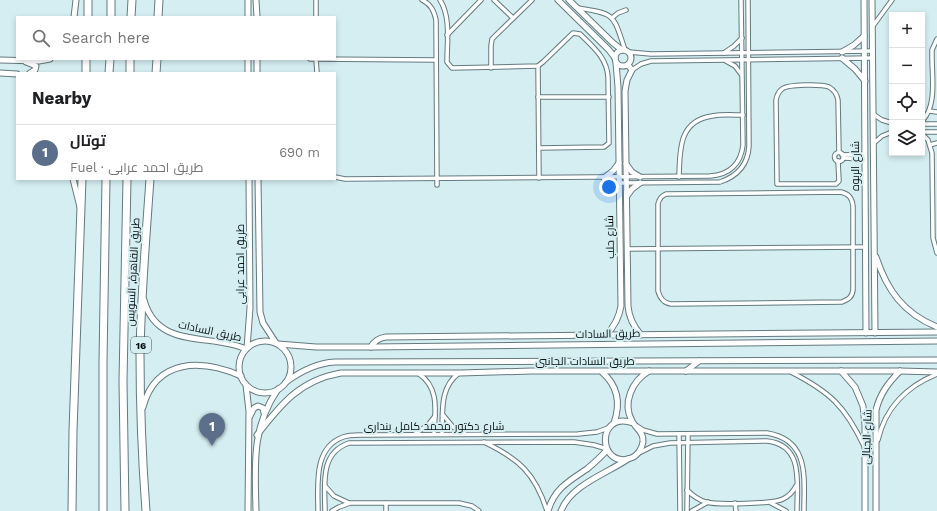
<!DOCTYPE html>
<meta charset="utf-8">
<style>
body{margin:0;font-family:"Work Sans",Cairo,sans-serif;background:#f2f2f2;color:#202124}
.controls{position:absolute;right:12px;top:12px;display:grid;overflow:hidden;border-radius:0px;box-shadow:0 2px 6px #0003}
.controls button{width:36px;height:36px;display:grid;place-items:center;padding:0;border:0;border-bottom:1px solid #e0e0e0;background:#fff;color:#202124;font:20px sans-serif}
.you{position:absolute;left:609px;top:187px;width:14px;height:14px;margin:-10px;border:3px solid #fff;border-radius:50%;background:#1a73e8;box-shadow:0 0 0 6px #1a73e833}
.badge{display:grid;place-items:center;width:26px;height:26px;border-radius:50%;background:#1a73e8;color:#fff;font-size:13px;font-weight:700}
.pin{position:absolute;translate:-50% -33px;filter:drop-shadow(0 1px 2px #0008)}
.pin::after{content:'';position:absolute;top:21px;width:14px;height:12px;background:inherit;clip-path:polygon(0 0,100% 0,50% 100%)}
.list{margin:0;padding:0;list-style:none}
h2{display:flex;justify-content:space-between;align-items:center;height:52px;margin:0;padding:0 16px;font-size:17px}
h2 small{font-size:13px;font-weight:400;color:#757577}
.list li{display:grid;grid-template-columns:26px 1fr auto;gap:12px;align-items:center;box-sizing:border-box;height:56px;padding:0 16px;border-top:1px solid #e0e0e0}
.list b{display:block;font-size:15px;white-space:nowrap}
.list p{margin:0;font-size:13px;white-space:nowrap;color:#757577}
.list em{font-size:13px;font-style:normal;color:#757577}
.icon{flex:none;width:22px;height:22px;fill:none;stroke:currentColor;stroke-width:2;stroke-linecap:round;stroke-linejoin:round}
.map{position:relative;flex:none;width:937px;height:511px;overflow:hidden}
.search{position:absolute;background:#fff;box-shadow:0 2px 6px #0003;left:16px;top:16px;width:320px;height:44px;display:flex;align-items:center;gap:10px;box-sizing:border-box;padding:0 14px;border-radius:0px;color:#757577;font-size:15px}
.panel{position:absolute;background:#fff;box-shadow:0 2px 6px #0003;left:16px;top:72px;width:320px;height:108px;border-radius:0px}
.map>svg:first-child{display:block}
.lines{fill:none;stroke-linecap:round;stroke-linejoin:round}
.street-casing{stroke:#647a7f;stroke-width:5.5}
.secondary-casing{stroke:#647a7f;stroke-width:7}
.highway-casing{stroke:#647a7f;stroke-width:9}
.street{stroke:#fff;stroke-width:3.5}
.secondary{stroke:#fff;stroke-width:5}
.highway{stroke:#fff;stroke-width:7}
.labels{text-anchor:middle;dominant-baseline:central;stroke-width:4;stroke-linejoin:round;paint-order:stroke}
.shield{fill:#d5eef2;stroke:#465355;stroke-width:1}
.shield-label{font-size:10px;font-weight:bold;fill:#081012}
.street-label{font-size:11px;fill:#081012;stroke:#d5eef2}
</style>
<div class="map">
<svg width="937" height="511" viewBox="0 0 937 511">
<rect width="100%" height="100%" fill="#d5eef2"/>
<g class="lines">
<g class="street-casing">
<g id="street">
<path d="M316,0V17"/>
<path d="M422,0C431,4 434,11 436,20L437,185"/>
<path d="M440,0C451,17 447,42 447,62L452,68L538,66L543,62L573,33L580,34C593,47 607,58 608,77L609,143L604,147L539,148"/>
<path d="M494,0L513,18"/>
<path d="M578,8C616,14 613,14 625,50"/>
<path d="M612,18L618,13L626,10"/>
<path d="M873,26L892,0"/>
<path d="M447,35L481,0"/>
<path d="M629,52L651,54L872,51"/>
<path d="M724,53L734,46L742,38"/>
<path d="M310,59L436,60"/>
<path d="M316,59L317,73"/>
<path d="M726,61L735,66L741,74"/>
<path d="M538,66L539,178"/>
<path d="M491,68V46L492,39L532,0"/>
<path d="M632,70L641,64L651,61L872,58"/>
<path d="M538,97H609"/>
<path d="M929,111L937,112"/>
<path d="M873,114L882,120L892,123"/>
<path d="M922,121C937,106 932,78 932,57V50L937,39"/>
<path d="M922,124H937"/>
<path d="M922,132H937"/>
<path d="M922,134L928,140L932,153L933,238L937,253"/>
<path d="M874,143L882,136L892,132"/>
<path d="M930,145L937,143"/>
<circle cx="839" cy="157" r="4.5"/>
<path d="M842,155L865,154"/>
<path d="M843,158L865,159"/>
<path d="M838,161L839,181L836,184H777L776,100C777,95 778,92 782,89C788,84 822,84 829,87C834,90 837,94 838,100L839,152"/>
<path d="M335,177L345,179L710,176C729,175 741,164 743,145L741,0"/>
<path d="M679,177C680,151 678,121 712,116C722,114 733,115 743,115"/>
<path d="M619,183L720,182C738,176 748,164 749,146L748,0"/>
<path d="M841,192C849,194 852,198 853,206V290C852,297 849,299 842,302L671,304C663,303 660,298 658,291V204C659,199 661,196 666,194Z"/>
<path d="M627,249L866,247"/>
<path d="M791,372C830,392 845,406 864,446"/>
<path d="M419,374C440,388 435,412 434,434"/>
<path d="M443,415L453,427L465,434"/>
<path d="M637,426L643,430L657,434L767,433C810,440 804,478 804,511"/>
<path d="M415,434L428,425L435,416"/>
<path d="M442,434C443,412 439,388 459,373"/>
<path d="M679,434L680,511"/>
<path d="M878,440C885,408 907,386 937,374"/>
<path d="M484,442C519,459 535,473 547,511"/>
<path d="M639,453L653,446L670,443L767,441C804,445 797,483 797,511"/>
<path d="M325,486L334,496L349,503"/>
<path d="M687,490C693,496 698,500 706,502C716,505 774,504 783,499C789,496 793,492 796,486"/>
<path d="M735,503L736,511"/>
<path d="M771,503L786,511"/>
<path d="M318,511C318,485 313,448 343,437C351,434 360,435 368,435L578,434L597,432L608,428"/>
<path d="M325,511C325,486 319,453 349,443L574,442L594,445L607,449"/>
<path d="M332,511L339,507L350,503H459L472,506L479,511"/>
<path d="M386,511V503"/>
<path d="M687,511L688,434"/>
<path d="M692,511L708,502"/>
</g>
</g>
<g class="secondary-casing">
<g id="secondary">
<path d="M248,0V17"/>
<path d="M256,0L257,17"/>
<path d="M558,0L609,50L615,58"/>
<path d="M569,0L613,43L622,50"/>
<path d="M864,0L866,333"/>
<path d="M872,0L875,333"/>
<path d="M74,17L76,0"/>
<circle cx="623" cy="58" r="8"/>
<path d="M842,52L854,45L864,36"/>
<path d="M842,58L855,69L865,81"/>
<path d="M248,59V73"/>
<path d="M257,59V73"/>
<path d="M0,60L39,61L50,59"/>
<path d="M26,62L36,66L35,70L30,73"/>
<path d="M628,65L632,70L627,80L625,91L628,306C629,318 633,326 641,335"/>
<path d="M0,73L17,74"/>
<path d="M626,164L632,172L640,177"/>
<path d="M604,178L613,171L619,163"/>
<path d="M73,179L80,207"/>
<path d="M258,179L260,312L263,323L276,343"/>
<path d="M627,196L632,189L640,183"/>
<path d="M876,257C887,290 903,313 937,327"/>
<path d="M144,300C157,350 211,333 246,349"/>
<path d="M606,335C615,326 619,318 621,306L618,87L616,63"/>
<circle cx="265" cy="367" r="26"/>
<path d="M278,344L316,347H371L937,341"/>
<path d="M371,347C374,341 379,338 386,337L937,332"/>
<path d="M247,348L250,308L249,179"/>
<path d="M686,371L699,361"/>
<path d="M841,371L855,387L863,406L865,425V511"/>
<path d="M602,372C618,386 621,403 614,423"/>
<path d="M286,382C301,371 316,363 335,362L937,360"/>
<path d="M246,385L249,411L248,511"/>
<path d="M143,407C156,358 202,359 241,376"/>
<path d="M250,416L254,408L258,406L263,408L264,413"/>
<path d="M633,423C595,410 598,470 631,458C637,456 642,449 643,442C644,432 636,429 632,421C622,403 632,381 649,371"/>
<path d="M257,435C281,404 300,380 341,373H460L532,371H900L937,372"/>
<path d="M256,511C255,466 251,428 278,389"/>
<path d="M548,511C554,489 569,481 587,469C594,463 601,457 607,450"/>
<path d="M561,511C571,485 606,474 628,459"/>
<path d="M876,511V410C880,394 888,383 900,371"/>
</g>
</g>
<g class="highway-casing">
<g id="highway">
<path d="M88,17V0"/>
<path d="M111,17V0"/>
<path d="M131,17L132,0"/>
<path d="M158,17L159,0"/>
<path d="M86,73V59"/>
<path d="M109,73L110,59"/>
<path d="M130,73V59"/>
<path d="M156,73L157,59"/>
<path d="M72,511L73,431L82,179"/>
<path d="M103,511V362L106,179"/>
<path d="M125,511L123,381L127,179"/>
<path d="M146,511C142,458 140,405 140,353C141,295 146,237 150,179"/>
</g>
</g>
<use href="#street" class="street"/>
<use href="#secondary" class="secondary"/>
<use href="#highway" class="highway"/>
</g>
<g class="labels">
<rect class="shield" x="131" y="337" width="20" height="16" rx="3"/>
<g class="shield-label">
<text x="141" y="345">16</text>
</g>
<g class="street-label">
<text transform="translate(855 166) rotate(-90)">شارع الربوه</text>
<text transform="translate(610 237) rotate(-91)">شارع حلب</text>
<text transform="translate(240 264) rotate(-90)">طريق احمد عرابى</text>
<text transform="translate(133 272) rotate(-87)">طريق القاهرة, السويس</text>
<text transform="translate(210 331) rotate(12)">طريق السادات</text>
<text transform="translate(608 334) rotate(-1)">طريق السادات</text>
<text x="585" y="361">طريق السادات الجانبى</text>
<text x="434" y="426">شارع دكتور محمد كامل بندارى</text>
<text transform="translate(867 437) rotate(-88)">شارع الجبالى</text>
</g>
</g>
</svg>
<div class="controls">
<button>+</button>
<button>−</button>
<button><svg class="icon" aria-label="locate" viewBox="0 0 24 24"><circle cx="12" cy="12" r="6"/><path d="M12 2v4M12 18v4M2 12h4M18 12h4"/></svg></button>
<button><svg class="icon" aria-label="layers" viewBox="0 0 24 24"><path d="M12 4l9 5-9 5-9-5zM3 14l9 5 9-5"/></svg></button>
</div>
<div class="you"></div>
<div class="pin badge" style="left:212px;top:446px;background:#5c6f8a">1</div>
<div class="search"><svg class="icon" aria-label="search" viewBox="0 0 24 24"><circle cx="10" cy="10" r="6"/><path d="M15 15l6 6"/></svg>Search here</div>
<section class="panel">
<h2>Nearby<small></small></h2>
<ul class="list">
<li><span class="badge" style="background:#5c6f8a">1</span><div><b>توتال</b><p>Fuel · طريق احمد عرابى</p></div><em>690 m</em></li>
</ul>
</section>
</div>
